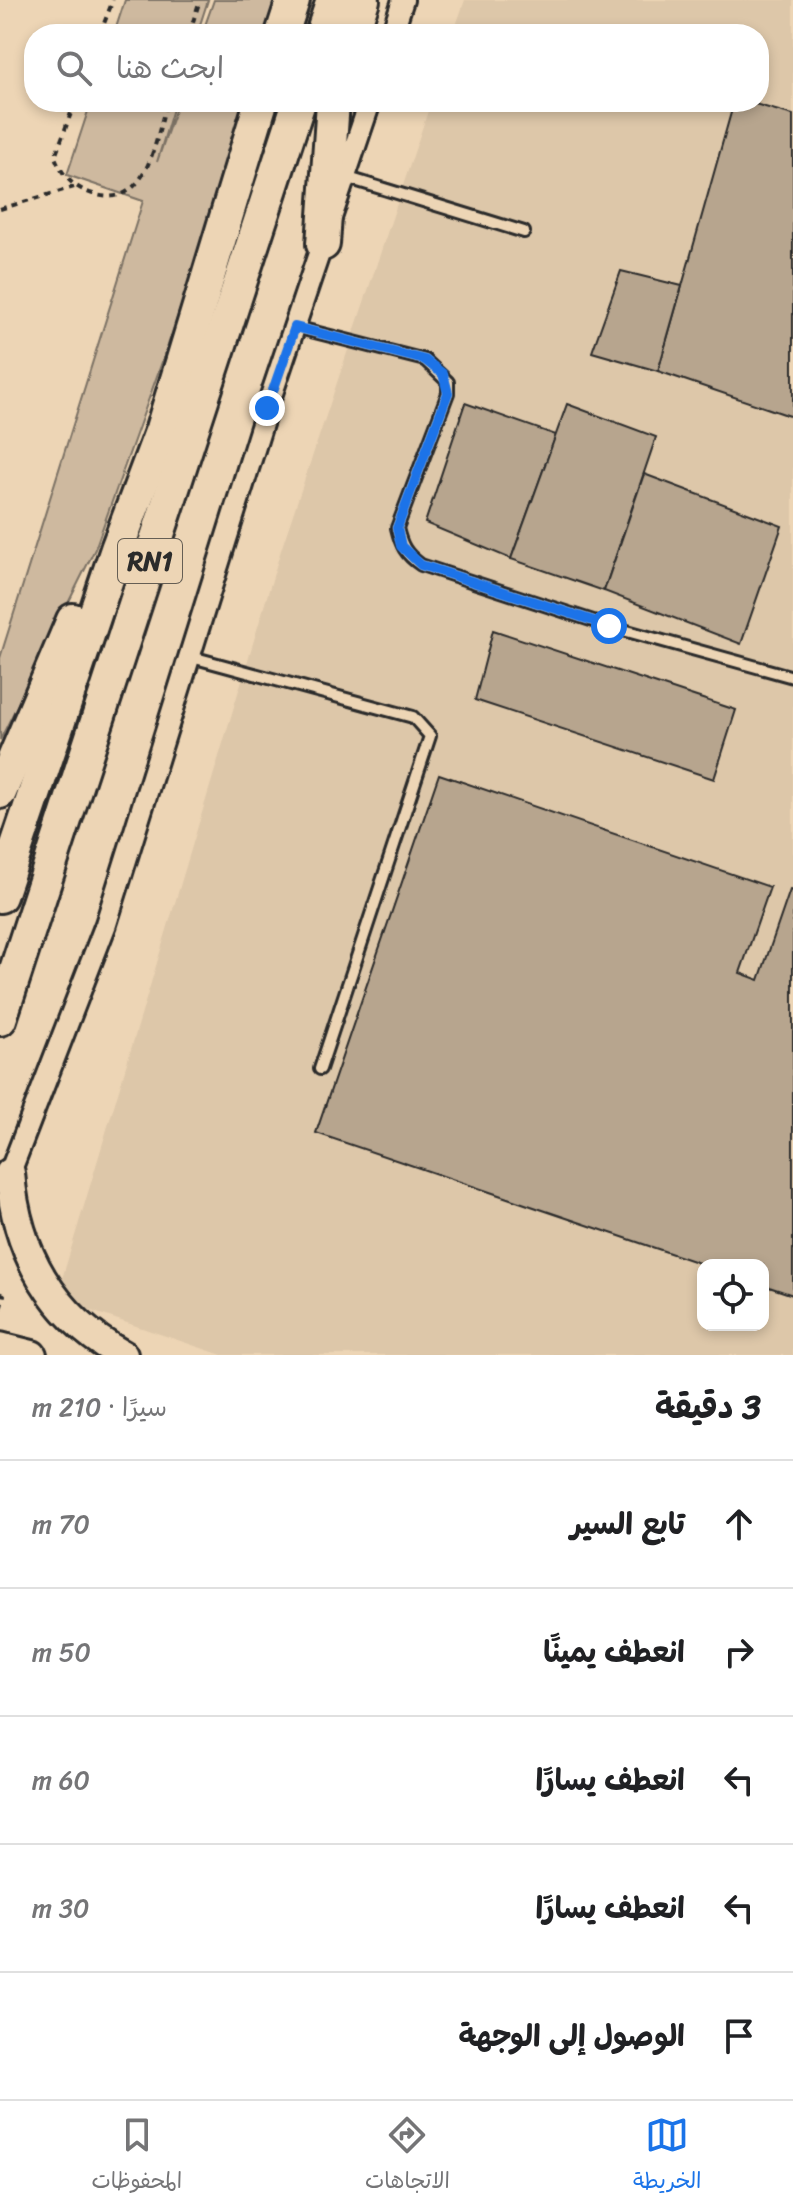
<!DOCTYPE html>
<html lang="ar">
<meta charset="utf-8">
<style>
body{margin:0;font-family:Sriracha,"Playpen Sans Arabic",sans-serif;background:#f6f6f6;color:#202124;direction:rtl}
.controls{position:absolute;right:24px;bottom:24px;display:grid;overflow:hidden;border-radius:16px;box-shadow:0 4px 12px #0003}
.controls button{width:72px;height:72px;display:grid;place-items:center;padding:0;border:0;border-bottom:2px solid #e0e0e0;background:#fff;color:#202124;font:40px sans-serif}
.stop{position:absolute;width:24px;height:24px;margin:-18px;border:6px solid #1a73e8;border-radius:50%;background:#fff}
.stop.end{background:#1a73e8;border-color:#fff;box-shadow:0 2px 8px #0008}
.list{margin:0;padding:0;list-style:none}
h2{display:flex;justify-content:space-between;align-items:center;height:104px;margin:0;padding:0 32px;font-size:34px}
h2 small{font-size:26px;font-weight:400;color:#757577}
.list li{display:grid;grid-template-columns:52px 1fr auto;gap:24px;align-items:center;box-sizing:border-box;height:128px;padding:0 32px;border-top:2px solid #e0e0e0}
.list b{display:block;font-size:30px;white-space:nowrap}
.list em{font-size:26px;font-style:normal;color:#757577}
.icon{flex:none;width:44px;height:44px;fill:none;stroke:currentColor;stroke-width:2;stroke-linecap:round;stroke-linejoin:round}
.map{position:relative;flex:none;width:793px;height:1355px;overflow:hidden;direction:ltr}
.search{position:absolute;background:#fff;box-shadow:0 4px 12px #0003;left:24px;right:24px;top:24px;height:88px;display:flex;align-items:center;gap:20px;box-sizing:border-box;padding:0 28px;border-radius:32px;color:#757577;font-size:30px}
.sheet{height:744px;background:#fff}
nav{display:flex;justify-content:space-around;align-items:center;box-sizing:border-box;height:112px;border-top:2px solid #e0e0e0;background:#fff;font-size:22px;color:#757577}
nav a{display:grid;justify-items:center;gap:4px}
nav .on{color:#1a73e8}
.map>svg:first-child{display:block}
.built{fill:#ddc7a9;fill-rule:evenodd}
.green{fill:#ceb99f;stroke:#7c7265;stroke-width:2}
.building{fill:#b7a58e;stroke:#2b2b2b;stroke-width:2}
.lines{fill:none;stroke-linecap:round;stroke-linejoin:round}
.service-casing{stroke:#2b2b2b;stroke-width:16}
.minor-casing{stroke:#2b2b2b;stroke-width:26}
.secondary-casing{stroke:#2b2b2b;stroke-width:34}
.trunk-casing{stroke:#2b2b2b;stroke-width:38}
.path{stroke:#2b2b2b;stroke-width:4;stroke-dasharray:6 6;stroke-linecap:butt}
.service{stroke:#edd5b5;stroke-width:10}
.minor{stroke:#edd5b5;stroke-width:20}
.secondary{stroke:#edd5b5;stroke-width:28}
.trunk{stroke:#edd5b5;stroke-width:32}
.route{stroke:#1a73e8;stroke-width:10}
.labels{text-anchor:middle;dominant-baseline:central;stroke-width:8;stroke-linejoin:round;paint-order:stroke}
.shield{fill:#edd5b5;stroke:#655e54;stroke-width:2}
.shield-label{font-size:26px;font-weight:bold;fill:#2b2b2b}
</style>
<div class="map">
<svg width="793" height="1355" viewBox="0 0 793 1355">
<rect width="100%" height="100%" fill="#edd5b5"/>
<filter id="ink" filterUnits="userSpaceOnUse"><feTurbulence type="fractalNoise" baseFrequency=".0125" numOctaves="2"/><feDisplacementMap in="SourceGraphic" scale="16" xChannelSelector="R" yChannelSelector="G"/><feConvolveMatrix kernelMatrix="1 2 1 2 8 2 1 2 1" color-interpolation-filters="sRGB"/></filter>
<g filter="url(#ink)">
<path class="built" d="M465,0H793V1355H222L56,1299L281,550L431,102H759V34H453ZM703,1265H763V1325H703Z"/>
<g class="green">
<path d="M125,0H208L197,34H114Z"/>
<path d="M214,0H283L271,34H202Z"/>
<path d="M91,102H175L157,162L178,102H249L167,348L95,549L0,740V658L143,201L67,175Z"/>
</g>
<g class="building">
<path d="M734,102H748L793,115V417L658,371Z"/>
<path d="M621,271L682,286L658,371L592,352Z"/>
<path d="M465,403L556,435L511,559L425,523Z"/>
<path d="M567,404L656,437L604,591L511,559Z"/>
<path d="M644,474L782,526L741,644L604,591Z"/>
<path d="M493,630L736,710L714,779L475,700Z"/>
<path d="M439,774L770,887L740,973L759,980L790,890L793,891V1295L763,1285V1265H705L316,1133Z"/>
</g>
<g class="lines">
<g class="service-casing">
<g id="service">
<path d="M345,177L524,232"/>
<path d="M295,327L425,360L448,382V393L397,528C401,545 405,554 421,565L609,626L793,677"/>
<path d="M188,656L413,717L430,736L320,1069"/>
</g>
</g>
<g class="minor-casing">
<g id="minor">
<path d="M392,34L403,0"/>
<path d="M6,1183L106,924L267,408L370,102"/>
</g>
</g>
<g class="secondary-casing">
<g id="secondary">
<path d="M10,1173C16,1252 53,1317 123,1355"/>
<path d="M0,1347L32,1355"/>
</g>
</g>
<g class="trunk-casing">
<g id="trunk">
<path d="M282,34L293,0"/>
<path d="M322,34L333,0"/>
<path d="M352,34L363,0"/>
<path d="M323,244L333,102"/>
<path d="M0,792L73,620"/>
<path d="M0,896L117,549L162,429L261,102"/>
<path d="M0,1019L299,102"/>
</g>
</g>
<g class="path">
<path d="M100,34L113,0"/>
<path d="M189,34L200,0"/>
<path d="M75,102L55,157C63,176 72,187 93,194C148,211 155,140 167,102"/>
<path d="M0,209L74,187"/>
<path d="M0,1293L4,1295L0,1310"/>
</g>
<use href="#service" class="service"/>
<use href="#minor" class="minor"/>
<use href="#secondary" class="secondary"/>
<use href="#trunk" class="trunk"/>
</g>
</g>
<g class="lines" filter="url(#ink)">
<path class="route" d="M267,408L295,327L425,360L443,374L448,393L397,528L401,546L421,565L609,626"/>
</g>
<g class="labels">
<rect class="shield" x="118" y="539" width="64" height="44" rx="6"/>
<g class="shield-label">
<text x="150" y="561">RN1</text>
</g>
</g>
</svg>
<div class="controls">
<button><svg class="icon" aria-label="locate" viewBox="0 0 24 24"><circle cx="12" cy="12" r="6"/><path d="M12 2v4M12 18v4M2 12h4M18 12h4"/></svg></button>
</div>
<div class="stop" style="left:609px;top:626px"></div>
<div class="stop end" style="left:267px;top:408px"></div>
<div class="search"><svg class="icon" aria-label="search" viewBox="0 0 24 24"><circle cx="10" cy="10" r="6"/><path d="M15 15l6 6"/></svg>ابحث هنا</div>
</div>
<section class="sheet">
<h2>3 دقيقة<small>سيرًا · 210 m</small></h2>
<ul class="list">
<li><svg class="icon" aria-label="ahead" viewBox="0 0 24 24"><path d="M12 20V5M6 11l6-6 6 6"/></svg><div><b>تابع السير</b></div><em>70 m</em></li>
<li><svg class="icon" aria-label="right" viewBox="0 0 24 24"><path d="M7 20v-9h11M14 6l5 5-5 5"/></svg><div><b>انعطف يمينًا</b></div><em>50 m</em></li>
<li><svg class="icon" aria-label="left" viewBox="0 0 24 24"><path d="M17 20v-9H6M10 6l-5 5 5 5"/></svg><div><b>انعطف يسارًا</b></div><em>60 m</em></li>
<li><svg class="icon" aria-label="left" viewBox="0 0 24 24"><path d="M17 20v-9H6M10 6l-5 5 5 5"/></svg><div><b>انعطف يسارًا</b></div><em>30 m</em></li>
<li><svg class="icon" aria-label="arrive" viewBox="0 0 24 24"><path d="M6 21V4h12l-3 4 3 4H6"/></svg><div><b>الوصول إلى الوجهة</b></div></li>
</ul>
</section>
<nav>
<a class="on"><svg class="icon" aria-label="map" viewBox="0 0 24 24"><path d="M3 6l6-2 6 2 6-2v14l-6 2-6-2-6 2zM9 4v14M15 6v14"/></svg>الخريطة</a>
<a><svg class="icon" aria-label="directions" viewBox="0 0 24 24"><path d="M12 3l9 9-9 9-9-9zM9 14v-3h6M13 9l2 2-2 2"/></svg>الاتجاهات</a>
<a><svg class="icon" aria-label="saved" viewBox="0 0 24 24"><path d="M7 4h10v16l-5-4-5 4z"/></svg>المحفوظات</a>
</nav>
